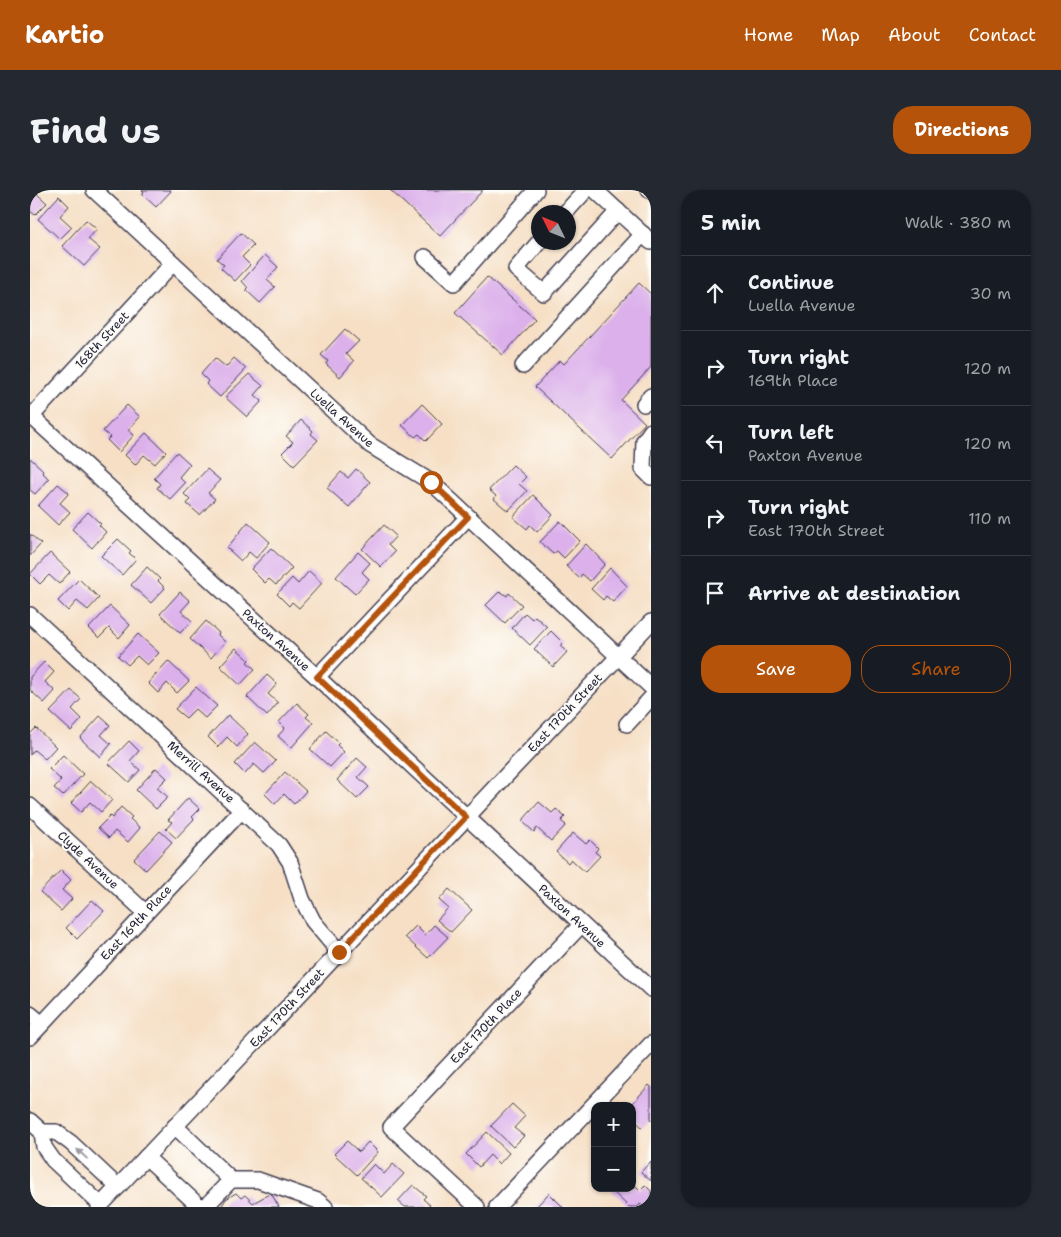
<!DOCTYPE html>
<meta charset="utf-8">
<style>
body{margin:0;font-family:"Shantell Sans",sans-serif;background:#242831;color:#f1f3f6}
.controls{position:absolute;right:15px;bottom:15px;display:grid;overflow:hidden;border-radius:10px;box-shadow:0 1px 4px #0004}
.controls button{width:45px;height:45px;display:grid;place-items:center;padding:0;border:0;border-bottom:1px solid #363941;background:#171b24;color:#f1f3f6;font:25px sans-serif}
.compass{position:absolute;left:501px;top:15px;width:45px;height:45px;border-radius:50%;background:#171b24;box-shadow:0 1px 4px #0004;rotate:313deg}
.stop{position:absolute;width:15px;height:15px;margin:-11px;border:4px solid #b45309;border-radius:50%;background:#fff}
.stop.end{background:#b45309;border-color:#fff;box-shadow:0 1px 5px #0008}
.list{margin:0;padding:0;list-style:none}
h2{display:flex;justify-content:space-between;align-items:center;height:65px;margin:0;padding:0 20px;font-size:21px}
h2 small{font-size:16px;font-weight:400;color:#9ea1a6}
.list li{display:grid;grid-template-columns:32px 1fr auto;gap:15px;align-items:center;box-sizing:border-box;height:75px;padding:0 20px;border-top:1px solid #363941}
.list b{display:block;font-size:19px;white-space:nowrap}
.list p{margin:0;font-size:16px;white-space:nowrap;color:#9ea1a6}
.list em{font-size:16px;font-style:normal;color:#9ea1a6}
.actions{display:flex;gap:10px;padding:15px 20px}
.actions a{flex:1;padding:11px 0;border:1px solid #b45309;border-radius:20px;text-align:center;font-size:18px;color:#b45309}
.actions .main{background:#b45309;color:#fff}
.icon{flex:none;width:28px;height:28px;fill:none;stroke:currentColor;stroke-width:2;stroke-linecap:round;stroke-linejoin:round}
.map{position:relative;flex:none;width:621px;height:1017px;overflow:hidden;border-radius:20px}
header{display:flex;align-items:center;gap:30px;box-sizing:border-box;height:70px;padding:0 25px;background:#b45309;color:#fff}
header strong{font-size:24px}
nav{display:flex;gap:28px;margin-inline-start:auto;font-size:18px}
.intro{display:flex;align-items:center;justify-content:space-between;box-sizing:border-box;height:120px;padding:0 30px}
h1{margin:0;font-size:35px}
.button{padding:12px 22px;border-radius:20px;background:#b45309;color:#fff;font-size:18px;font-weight:700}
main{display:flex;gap:30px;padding:0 30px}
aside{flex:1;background:#171b24;border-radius:20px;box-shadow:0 1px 4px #0004}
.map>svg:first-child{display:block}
.building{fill:#dcb1eb}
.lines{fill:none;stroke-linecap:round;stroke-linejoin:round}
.minor-casing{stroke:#423e50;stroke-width:18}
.minor{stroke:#fff;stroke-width:15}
.oneway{fill:#9c9ca7}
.route{stroke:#b45309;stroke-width:6}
.labels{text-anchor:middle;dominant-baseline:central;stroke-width:4;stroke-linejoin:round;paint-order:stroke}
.street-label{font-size:12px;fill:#22223b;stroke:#fdfcf7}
</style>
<header>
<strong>Kartio</strong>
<nav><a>Home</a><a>Map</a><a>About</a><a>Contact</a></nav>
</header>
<div class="intro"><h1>Find us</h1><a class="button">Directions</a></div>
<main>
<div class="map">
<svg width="621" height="1017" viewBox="0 0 621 1017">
<rect width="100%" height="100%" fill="#fdfcf7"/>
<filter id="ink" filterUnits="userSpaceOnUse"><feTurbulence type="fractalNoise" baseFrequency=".02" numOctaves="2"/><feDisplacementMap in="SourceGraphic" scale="10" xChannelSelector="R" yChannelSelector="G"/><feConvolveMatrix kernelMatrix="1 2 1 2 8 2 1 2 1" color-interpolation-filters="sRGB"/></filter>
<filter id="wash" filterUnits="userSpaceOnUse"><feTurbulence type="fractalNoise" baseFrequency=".0096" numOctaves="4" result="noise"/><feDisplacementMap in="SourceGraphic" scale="20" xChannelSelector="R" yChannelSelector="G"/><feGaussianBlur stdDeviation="1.12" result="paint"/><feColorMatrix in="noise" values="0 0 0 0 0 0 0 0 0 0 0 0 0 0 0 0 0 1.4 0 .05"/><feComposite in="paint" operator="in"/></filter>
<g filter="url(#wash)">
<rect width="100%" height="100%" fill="#f6dfc5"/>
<g id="blocks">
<g class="building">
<path d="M0,0H7L5,2L17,13L5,25L0,21Z"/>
<path d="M112,0H140L141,1L126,17L112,4L114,2Z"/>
<path d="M360,0H453L410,46Z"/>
<path d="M29,6L39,16L30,26L42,37L30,49L8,29Z"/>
<path d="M56,30L67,39L58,49L70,59L54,76L32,56Z"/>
<path d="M211,43L224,55L212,67L220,75L205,91L191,78L194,75L187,69Z"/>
<path d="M235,65L248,77L237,90L245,97L230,113L216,100L218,98L212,91Z"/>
<path d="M457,87L505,129L473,165L425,123Z"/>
<path d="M609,93L621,104V177L591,210L615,233L582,269L505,197L530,170L534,174Z"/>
<path d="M315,139L329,151L316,164L324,171L310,187L296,174L298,171L291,165Z"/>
<path d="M185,168L196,177L204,168L216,179L190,207L176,194L178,191L171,184Z"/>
<path d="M219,184L233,196L225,205L232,211L217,227L195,207Z"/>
<path d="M392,214L412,234L396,251L389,244L385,247L372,235Z"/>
<path d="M97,215L110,227L98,240L104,245L89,262L77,250L80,247L73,241Z"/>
<path d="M271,230L283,241L281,244L288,250L264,275L252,263L263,252L256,246Z"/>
<path d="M116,243L136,262L125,274L114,265L105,275L95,265Z"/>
<path d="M147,262L160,274L149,287L155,293L140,309L127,298L130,294L124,288Z"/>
<path d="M0,268L13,280L12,282L19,289L5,304L0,300Z"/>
<path d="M483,275L496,287L489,294L497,301L478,321L464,309L466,306L459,300Z"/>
<path d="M177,279L190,290L178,303L185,309L170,325L157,314L160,310L154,304Z"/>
<path d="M326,279L340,292L319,317L297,298L311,282L318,288Z"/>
<path d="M28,294L39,303L30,313L40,322L28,335L8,316Z"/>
<path d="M503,305L523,325L507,342L500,335L497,339L483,327Z"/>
<path d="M58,322L71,334L69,335L76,342L62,358L42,339Z"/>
<path d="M530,331L550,351L534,368L527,361L523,364L510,352Z"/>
<path d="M218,332L240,352L226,368L219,362L211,371L197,358Z"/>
<path d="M354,335L366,346L358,355L365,362L351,377L332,359Z"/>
<path d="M0,344L11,354L0,366Z"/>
<path d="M88,349L101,361L99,363L106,369L92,385L71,366Z"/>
<path d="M556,354L575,374L560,391L552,384L549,388L536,376Z"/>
<path d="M241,358L262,378L246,395L239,389L235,393L221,379Z"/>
<path d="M328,362L340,373L332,382L339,389L325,404L306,387Z"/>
<path d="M20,363L40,382L29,394L19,385L10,394L0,384Z"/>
<path d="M117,377L130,389L128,391L135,398L121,413L101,395Z"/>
<path d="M580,378L597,396L583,412L576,406L573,410L561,399Z"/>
<path d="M279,381L292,393L269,418L262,412L259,416L247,404L262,388L268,394Z"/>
<path d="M49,389L69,408L58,420L47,411L38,421L28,411Z"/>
<path d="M470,401L477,406L479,403L492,415L475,433L456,415Z"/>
<path d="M150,402L160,411L151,421L162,431L150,443L130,424Z"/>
<path d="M80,416L100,435L89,448L79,438L69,448L59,438Z"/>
<path d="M495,423L502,429L505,426L517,437L500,455L482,438Z"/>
<path d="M176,431L189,443L188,445L195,452L181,468L160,449Z"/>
<path d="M521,441L533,453L530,456L537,462L523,477L504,459Z"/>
<path d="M108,444L129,463L117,475L107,466L98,475L88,466Z"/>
<path d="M206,458L219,470L217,472L225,479L210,495L190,476Z"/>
<path d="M138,471L159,491L147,503L137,493L128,503L118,493Z"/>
<path d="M14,472L24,482L15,492L25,501L14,513L0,500V487Z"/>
<path d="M237,485L247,494L238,504L248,513L237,526L217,507Z"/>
<path d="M166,497L187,516L175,528L165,519L156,528L145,519Z"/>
<path d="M41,500L51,509L42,519L52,529L41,541L20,522Z"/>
<path d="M267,513L279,524L276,527L283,533L261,558L248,546L255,538L249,532Z"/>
<path d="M198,525L218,544L207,557L197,547L188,557L178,547Z"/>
<path d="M70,526L80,535L71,545L81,554L70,567L50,548Z"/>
<path d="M6,538L26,557L15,569L4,560L0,565V544Z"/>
<path d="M296,541L309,553L307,555L314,562L300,577L280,559Z"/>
<path d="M99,551L109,561L100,571L110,580L99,592L78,573Z"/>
<path d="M225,552L246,571L234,583L224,574L215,584L205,574Z"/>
<path d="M33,565L53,584L33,606L24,598L31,590L19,579Z"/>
<path d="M327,568L337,577L328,587L339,597L327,609L307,590Z"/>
<path d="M126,578L137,588L127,598L138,607L126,619L106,600Z"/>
<path d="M255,582L276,601L264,614L254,604L245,614L235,604Z"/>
<path d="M61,591L82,610L71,622L60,612L51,622L41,613Z"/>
<path d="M158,608L170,619L162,627L164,629L146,648L136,639L142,632L138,630Z"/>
<path d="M509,612L522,623L526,619L535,627L531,631L536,635L521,651L507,638L504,642L492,631Z"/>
<path d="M91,617L102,627L100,629L110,638L98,652L85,641L79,648L68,638L80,626L82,628Z"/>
<path d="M130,641L142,652L116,680L104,669Z"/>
<path d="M543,643L556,654L560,650L568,658L565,662L570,666L555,682L541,669L538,673L526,662Z"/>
<path d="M31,680L41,690L32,700L42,709L31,721L10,702Z"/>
<path d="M419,699L442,720L421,742L407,730L418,718L409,710Z"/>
<path d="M62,710L74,721L47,749L36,738Z"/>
<path d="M404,735L418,747L398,768L375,747L386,736L395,745Z"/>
<path d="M619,895L621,897V930L613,938L602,928L603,915L602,914Z"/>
<path d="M482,914L495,926L484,938L494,946L483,957L461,936Z"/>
<path d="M457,942L479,963L469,974L460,965L449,977L436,964Z"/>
<path d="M317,951L329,962L338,952L348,962L327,985L304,964Z"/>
<path d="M621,971V991L611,982Z"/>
<path d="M344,974L354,984L363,974L374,984L352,1007L331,988Z"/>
<path d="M383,995L396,1006L393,1009L400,1015L399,1017H375L368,1011Z"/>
<path d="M615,995L621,1001V1009L614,1017L610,1014L608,1017H599L582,1001L585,998H602V996L604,998L606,996L610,1000Z"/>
<path d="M206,1003L211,1008L215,1005L223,1013L241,1003L249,1017H191L196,1009Z"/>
<path d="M519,1003L533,1017H506Z"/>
</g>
</g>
</g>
<g filter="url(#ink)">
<use href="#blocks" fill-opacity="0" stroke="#423e50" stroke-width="1"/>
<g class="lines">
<g class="minor-casing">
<g id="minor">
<path d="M64,0L340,255L401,292L621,497"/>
<path d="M565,0L621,52"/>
<path d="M619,0L621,1"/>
<path d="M536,22L556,0"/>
<path d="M509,52L486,79L514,103L588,21"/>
<path d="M395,67L424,93L506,0"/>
<path d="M493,176L613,44"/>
<path d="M614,214L621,206"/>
<path d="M0,225L287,487L621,799"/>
<path d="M0,228L143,73"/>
<path d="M621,241L614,251L613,279L621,287"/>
<path d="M0,425L249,655L260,672L272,709L283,731L309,762"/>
<path d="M287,487L438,327"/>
<path d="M597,534L621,508"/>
<path d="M0,616L116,723"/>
<path d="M0,824L12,834"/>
<path d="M0,847L212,620"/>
<path d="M0,931L12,942L14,957L23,970L71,1015"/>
<path d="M145,936L201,990L175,1017"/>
<path d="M12,942H26L41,953L88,997"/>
<path d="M116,967L170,1017"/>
<path d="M201,990H228L288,1011L295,1017"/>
<path d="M69,1017L621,432"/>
<path d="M447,1017L361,937L551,735"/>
<path d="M467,1017L621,854"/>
</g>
</g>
<use href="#minor" class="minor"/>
</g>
<defs><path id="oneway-solid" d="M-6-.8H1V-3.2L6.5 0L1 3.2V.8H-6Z" transform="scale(1.25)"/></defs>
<use class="oneway" href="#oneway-solid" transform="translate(52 964) rotate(-137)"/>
</g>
<g class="lines" filter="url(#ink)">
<path class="route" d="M309,762L436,627L287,487L438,327L401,292"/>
</g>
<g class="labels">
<g class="street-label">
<text transform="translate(72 150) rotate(-47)">168th Street</text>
<text transform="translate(312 228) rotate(42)">Luella Avenue</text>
<text transform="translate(246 450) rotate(42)">Paxton Avenue</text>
<text transform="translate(535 523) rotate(-47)">East 170th Street</text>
<text transform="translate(171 582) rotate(42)">Merrill Avenue</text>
<text transform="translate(58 670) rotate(43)">Clyde Avenue</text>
<text transform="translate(542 726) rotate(43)">Paxton Avenue</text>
<text transform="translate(106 733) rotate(-47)">East 169th Place</text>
<text transform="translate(257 818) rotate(-47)">East 170th Street</text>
<text transform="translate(456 836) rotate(-47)">East 170th Place</text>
</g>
</g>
</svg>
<div class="controls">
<button>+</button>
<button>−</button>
</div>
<svg class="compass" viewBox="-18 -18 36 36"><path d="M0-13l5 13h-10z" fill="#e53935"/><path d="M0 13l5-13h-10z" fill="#9ea1a6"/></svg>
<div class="stop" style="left:401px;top:292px"></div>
<div class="stop end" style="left:309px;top:762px"></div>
</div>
<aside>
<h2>5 min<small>Walk · 380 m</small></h2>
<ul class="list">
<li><svg class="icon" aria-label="ahead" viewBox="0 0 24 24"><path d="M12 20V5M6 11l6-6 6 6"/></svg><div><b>Continue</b><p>Luella Avenue</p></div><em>30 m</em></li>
<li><svg class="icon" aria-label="right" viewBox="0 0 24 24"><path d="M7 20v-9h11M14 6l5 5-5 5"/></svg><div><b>Turn right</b><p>169th Place</p></div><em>120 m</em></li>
<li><svg class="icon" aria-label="left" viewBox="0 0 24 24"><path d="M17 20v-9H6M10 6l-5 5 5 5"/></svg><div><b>Turn left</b><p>Paxton Avenue</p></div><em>120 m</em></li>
<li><svg class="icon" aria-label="right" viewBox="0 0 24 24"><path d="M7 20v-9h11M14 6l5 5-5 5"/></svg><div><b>Turn right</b><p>East 170th Street</p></div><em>110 m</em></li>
<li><svg class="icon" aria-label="arrive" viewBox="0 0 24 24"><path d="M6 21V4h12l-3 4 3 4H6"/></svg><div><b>Arrive at destination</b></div></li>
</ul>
<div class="actions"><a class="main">Save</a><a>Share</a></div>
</aside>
</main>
